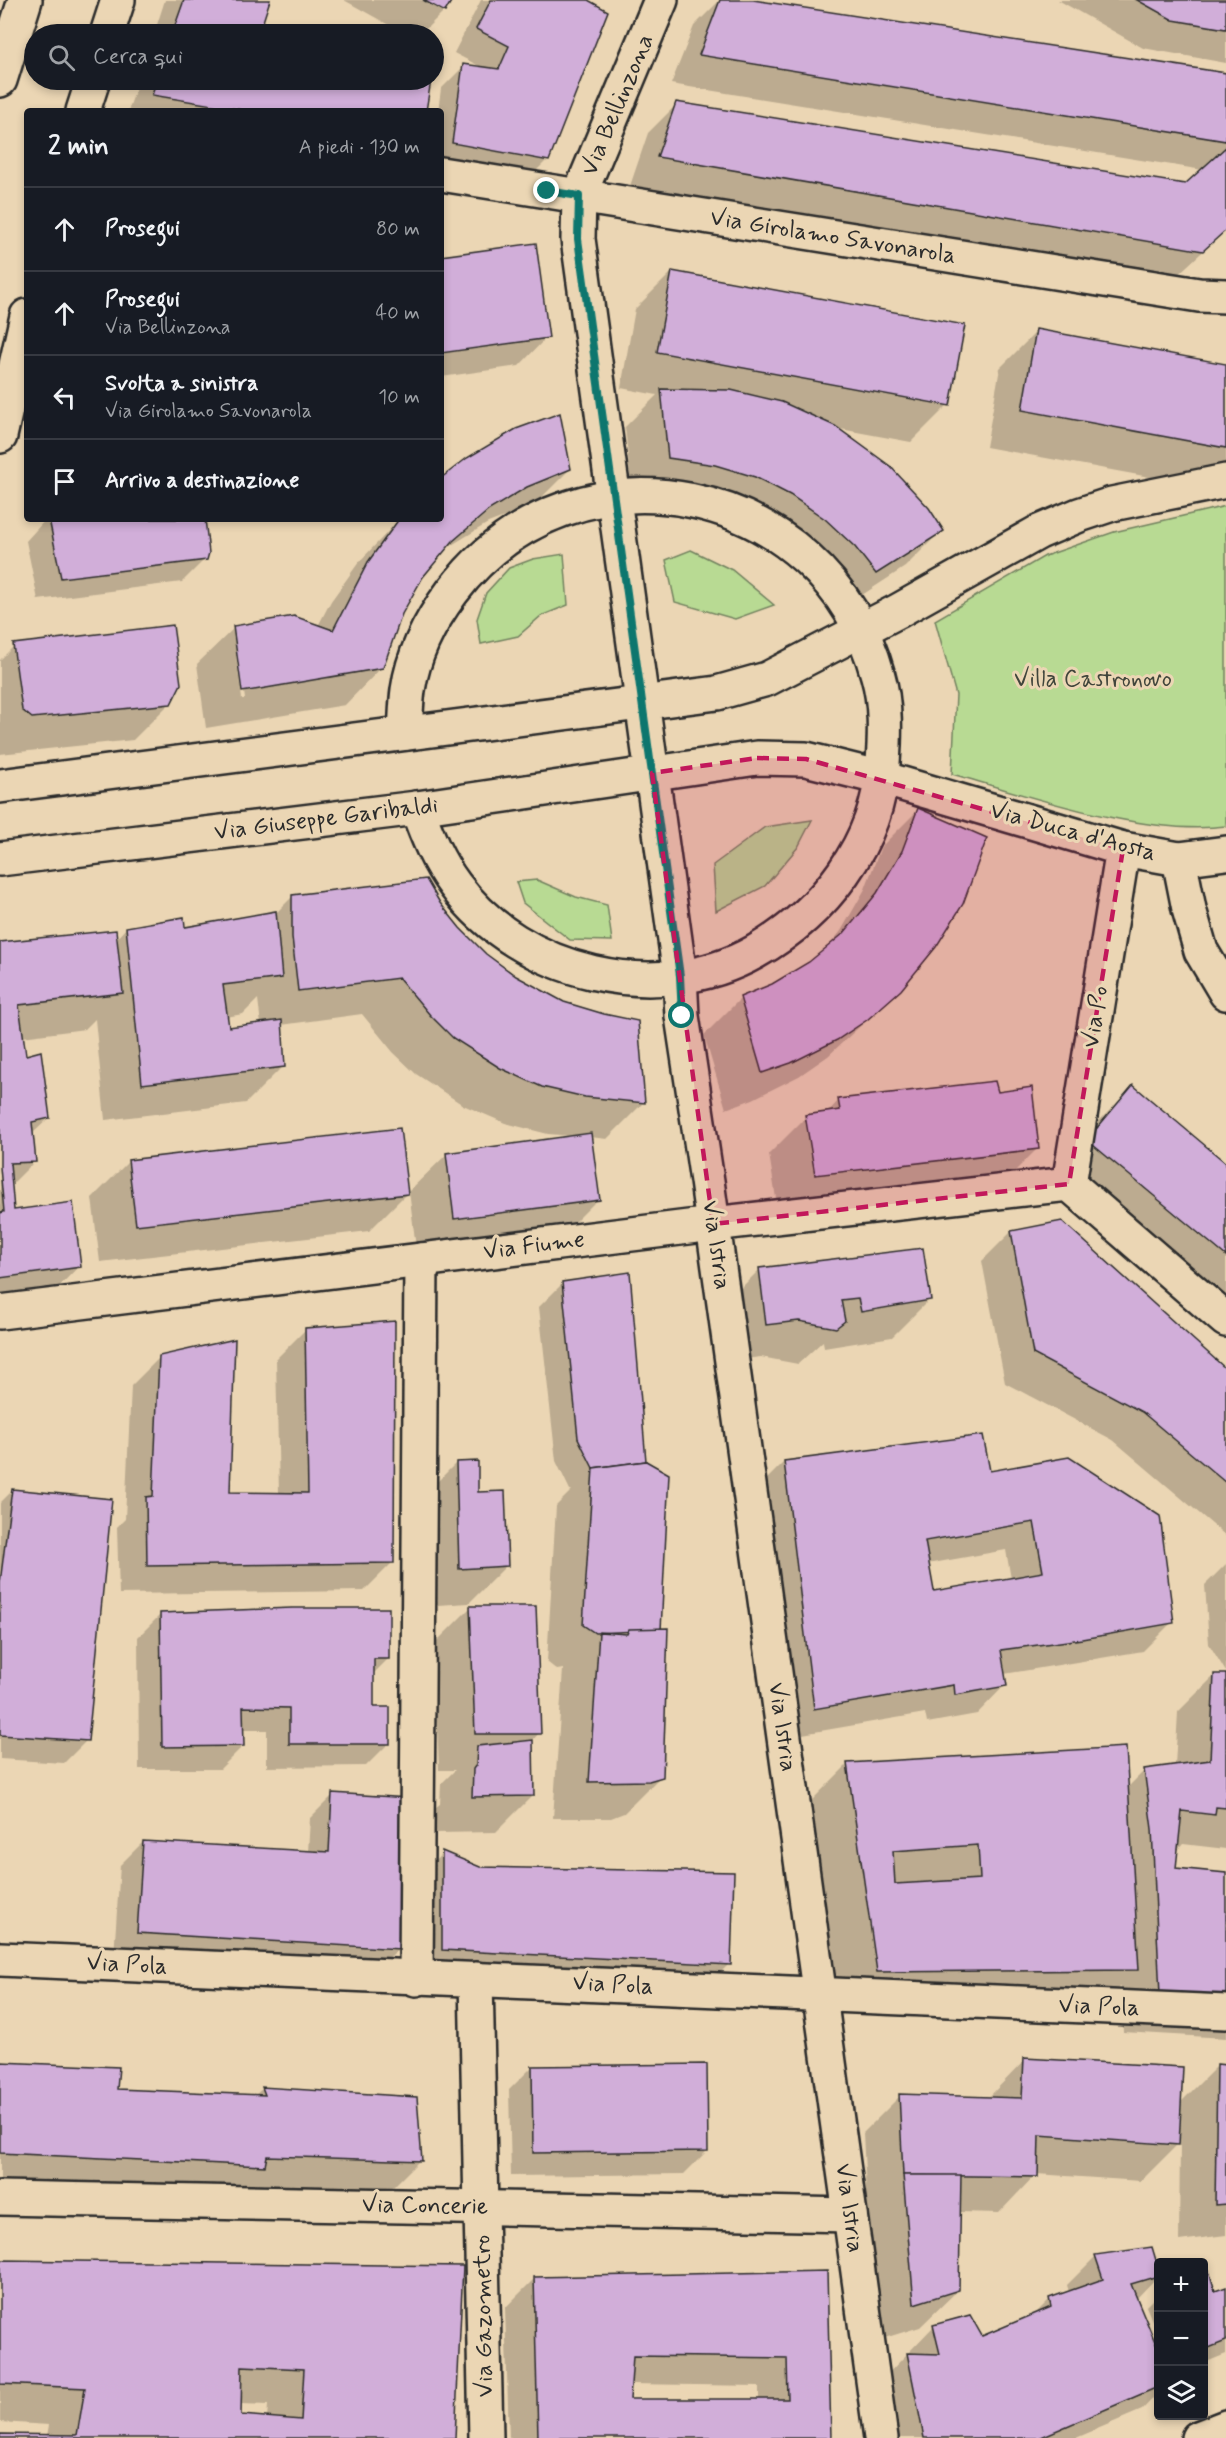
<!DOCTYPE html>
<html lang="it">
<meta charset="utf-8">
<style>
body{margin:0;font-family:Mynerve,sans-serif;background:#242831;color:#f1f3f6}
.controls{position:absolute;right:18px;bottom:18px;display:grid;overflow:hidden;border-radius:6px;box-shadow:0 3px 9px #0003}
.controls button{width:54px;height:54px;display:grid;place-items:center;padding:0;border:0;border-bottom:2px solid #363941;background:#171b24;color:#f1f3f6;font:30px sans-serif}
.stop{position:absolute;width:18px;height:18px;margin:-14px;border:4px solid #0f766e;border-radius:50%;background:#fff}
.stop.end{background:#0f766e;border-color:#fff;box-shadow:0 2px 6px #0008}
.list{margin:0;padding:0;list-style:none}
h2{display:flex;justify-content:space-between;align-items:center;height:78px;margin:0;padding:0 24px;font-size:26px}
h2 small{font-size:20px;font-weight:400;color:#9ea1a6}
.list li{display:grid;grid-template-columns:39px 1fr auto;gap:18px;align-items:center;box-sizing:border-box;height:84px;padding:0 24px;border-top:2px solid #363941}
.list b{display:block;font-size:22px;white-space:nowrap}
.list p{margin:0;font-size:20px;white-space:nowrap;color:#9ea1a6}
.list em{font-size:20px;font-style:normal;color:#9ea1a6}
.icon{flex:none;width:33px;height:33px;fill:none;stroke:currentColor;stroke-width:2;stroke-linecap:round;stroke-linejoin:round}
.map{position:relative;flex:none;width:1226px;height:2438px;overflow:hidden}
.search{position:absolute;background:#171b24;box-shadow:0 3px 9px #0003;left:24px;top:24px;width:420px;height:66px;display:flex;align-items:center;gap:15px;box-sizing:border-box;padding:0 21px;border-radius:33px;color:#9ea1a6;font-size:22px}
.panel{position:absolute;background:#171b24;box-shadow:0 3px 9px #0003;left:24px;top:108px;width:420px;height:414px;border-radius:6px}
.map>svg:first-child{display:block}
.green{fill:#b8da93;stroke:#72825f;stroke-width:1.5}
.shadow{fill:#0003;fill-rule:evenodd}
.building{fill:#d1aed9;stroke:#2b2b2b;stroke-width:1.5;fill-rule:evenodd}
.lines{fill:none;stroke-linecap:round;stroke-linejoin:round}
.minor-casing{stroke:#2b2b2b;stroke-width:38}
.tertiary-casing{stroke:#2b2b2b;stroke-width:38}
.primary-casing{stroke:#2b2b2b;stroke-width:38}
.minor{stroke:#ebd6b4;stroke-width:33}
.tertiary{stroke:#ebd6b4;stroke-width:33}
.primary{stroke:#ebd6b4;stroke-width:33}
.route{stroke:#0f766e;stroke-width:8}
.marked{fill:#c2185b;fill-opacity:0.2;stroke:#c2185b;stroke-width:4.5;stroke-dasharray:12 8;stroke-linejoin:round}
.labels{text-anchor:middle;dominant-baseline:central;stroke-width:6;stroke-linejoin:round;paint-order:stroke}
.street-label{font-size:24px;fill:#2b2b2b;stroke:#ebd6b4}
.park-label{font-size:24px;fill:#40453b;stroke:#ebd6b4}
</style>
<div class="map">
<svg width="1226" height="2438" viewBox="0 0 1226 2438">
<rect width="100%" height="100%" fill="#ebd6b4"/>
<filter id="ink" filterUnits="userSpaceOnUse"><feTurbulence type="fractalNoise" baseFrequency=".0167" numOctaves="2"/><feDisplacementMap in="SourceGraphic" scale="12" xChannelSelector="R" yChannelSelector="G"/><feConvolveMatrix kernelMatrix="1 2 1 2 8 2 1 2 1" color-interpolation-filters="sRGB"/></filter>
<g filter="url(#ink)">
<g class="green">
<path d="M1226,506V826C1146,837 1030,796 952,774L956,695L935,620L1045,556L1114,532Z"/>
<path d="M691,550L732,570L774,605L735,619L675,602L666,560Z"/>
<path d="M564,554L568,605L541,616L518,636L481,644L477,619L486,593L509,568L533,559Z"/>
<path d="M812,820L798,847L765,886L716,911L713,865L765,827Z"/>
<path d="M537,880L576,897L607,905L612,941L570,940L523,903L516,882Z"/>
</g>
<g class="shadow">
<path d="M165,0H269L258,34H154Z"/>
<path d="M344,0H450L444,11L421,34H405Z"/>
<path d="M481,0H585L547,160L524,183L441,168V111H438L441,89L464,66L483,68L454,53Z"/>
<path d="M720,0H744L1226,75V230L1173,279L630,186L648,133L677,104L1186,186L1203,170L671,84L694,26Z"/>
<path d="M1058,0H1226V63L1143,48Z"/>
<path d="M139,80H429L425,111H128Z"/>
<path d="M441,258L547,337L519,366L441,377Z"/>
<path d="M672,272L948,405L911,442L835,428L942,530L905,567L839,610L818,584L753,531L632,494L625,427L657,395L621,388L635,309Z"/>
<path d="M1037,331L1226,365V491L986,447L1000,368Z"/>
<path d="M570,469L533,506L488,523L450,546L438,556L422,576L401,614L382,667L345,705L206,728L197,664L234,628L318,626L331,601L359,562L400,519H441V480ZM236,656H239L245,699H242Z"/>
<path d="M46,519H204L205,559L182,582L38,600L26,541Z"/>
<path d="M14,646L170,703L133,740L0,754V660Z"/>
<path d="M918,810L900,989L828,1056L799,1076L753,1099L726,1109L704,1035L741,998L772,985L809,963L825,951L841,931L865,889L881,847Z"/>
<path d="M293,896L439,903L459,929L644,1102L607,1139L590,1137L598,1199L561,1236L417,1256L409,1191L446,1155L573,1136L548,1134L505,1123L463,1105L416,1074L393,1052L362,1014L281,1025L283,1066L246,1103L105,1120L95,1019L85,1029L22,1037L25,1057L49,1118L32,1134L35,1161L10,1186L12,1212L79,1266L43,1303L0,1309V943L116,939L126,928H184L274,915ZM258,999L261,1025L228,1029L226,1017L243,1014Z"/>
<path d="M1133,1087L1226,1165V1300L1206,1280L1192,1294L1051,1178L1096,1124Z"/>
<path d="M997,1094L1037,1149L1000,1186L778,1211L769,1154L806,1117L826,1114L839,1100Z"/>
<path d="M129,1161L406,1194L369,1231L100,1262L92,1198Z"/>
<path d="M1011,1232L1226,1371V1536L1113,1440L1005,1383L982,1261Z"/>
<path d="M760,1269L929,1300L892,1337L824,1348L823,1341L798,1364L761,1357L729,1361L723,1306Z"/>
<path d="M562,1284L660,1630L661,1776L624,1813L611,1818H553L563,1669L557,1670L547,1662L556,1506L572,1490H570L556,1461L539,1307ZM627,1630L626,1635L616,1634V1631Z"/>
<path d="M305,1330L393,1562L364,1591L119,1594L117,1527L125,1519L131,1386L160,1357L228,1493L279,1494L276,1359Z"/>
<path d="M784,1462L989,1473L1172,1622L1143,1651L1004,1674L1005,1685L977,1714L927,1723L925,1713L785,1737L755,1491ZM1006,1550L1011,1579L933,1592L927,1564Z"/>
<path d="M456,1463L476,1494L506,1566L469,1603L422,1606L419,1500Z"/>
<path d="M12,1491L87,1740L64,1763L0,1759V1503Z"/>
<path d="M1226,1564V1672L1209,1644L1205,1585Z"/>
<path d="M471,1607L539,1733L532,1741L533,1795L496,1832L436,1833V1807L440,1804L441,1784L455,1770H439L434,1644Z"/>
<path d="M161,1614L388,1659L373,1674V1709L389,1743L366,1766L267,1767V1730H242L243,1746L220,1769H139L138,1637Z"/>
<path d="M1215,1675L1226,1676V1849L1183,1844L1176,1852L1174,1869L1226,1875V2038L1123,2032L1121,1986L1100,2007L841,2008L811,1801L848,1764L1127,1788L1145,1770L1175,1766L1178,1712Z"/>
<path d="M333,1795L399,1948L376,1971L114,1956L120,1865L143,1842L308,1852L310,1818Z"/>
<path d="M443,1853L729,1964L692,2001L405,1987L406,1889Z"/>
<path d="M1025,2060L1180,2103L1217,2066H1226V2235L1179,2241L1180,2142L1141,2181L1036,2174L999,2213L959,2212L958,2290L920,2327L878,2340L867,2212L863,2133L900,2096L988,2098Z"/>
<path d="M0,2064L116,2090L254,2096L263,2088L420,2160L383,2197L0,2191Z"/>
<path d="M532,2067L707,2151L684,2174L511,2176L509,2090Z"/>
<path d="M1151,2249L1158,2276L1136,2299L1158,2353V2393L1142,2410L1076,2438H890L879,2383L934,2326L981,2338L1033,2316L1050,2299L1069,2292L1067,2285L1096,2256Z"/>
<path d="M0,2262L462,2268L454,2438H0V2435L47,2436L49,2425L0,2422ZM240,2404L268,2405L267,2419L240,2417Z"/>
<path d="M1206,2266L1214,2293L1226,2288V2354L1204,2363V2268Z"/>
<path d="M826,2272L830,2438H509L505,2308L534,2279ZM630,2384L759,2386V2401L628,2400Z"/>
<path d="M1158,2294V2335L1146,2306Z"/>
</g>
<g class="building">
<path d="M184,0H270L259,34H172Z"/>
<path d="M423,0H452L445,12Z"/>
<path d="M491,0H588L608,11L549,161L452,143L463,64L499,69L509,46L476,29Z"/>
<path d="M720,0H753L1226,73V141L699,55Z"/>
<path d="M1137,0H1226V29L1173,20Z"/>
<path d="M157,80H431L426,111H248L152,95Z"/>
<path d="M676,102L1185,184L1226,147V230L1203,251L657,157Z"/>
<path d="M536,243L549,338L441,353V256Z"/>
<path d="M672,271L965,325L950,406L657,352Z"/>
<path d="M1036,329L1226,364V448L1022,410Z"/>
<path d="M661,389L731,390L782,402L835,426L890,466L929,508L944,531L876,574L855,547L825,519L790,495L755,477L715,465L668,458Z"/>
<path d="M560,413L571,469L527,487L489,510L453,541L423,577L402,614L383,668L242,692L233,626L294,616L333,630L368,562L399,519H441V478L467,458L516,429Z"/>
<path d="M49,519H205L209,553L207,560L61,578Z"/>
<path d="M173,625L181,684L171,704L32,718L22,710L13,644Z"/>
<path d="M918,808L987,838L963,904L936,947L901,990L867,1020L837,1040L791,1063L762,1073L740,997L772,984L809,962L844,933L877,893L902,851Z"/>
<path d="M426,879L440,903L460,928L486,954L516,976L564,1002L604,1014L638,1021L645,1103L585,1097L542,1087L500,1068L453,1038L430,1015L399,978L298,991L292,937V895Z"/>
<path d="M276,911L282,978L223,985L229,1027L282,1020L285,1067L142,1084L126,927L184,917L185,927Z"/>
<path d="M116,930L123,993L19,1005L26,1055L41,1051L50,1118L32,1122L36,1162L10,1163L14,1210L73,1202L81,1267L0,1278V1213L4,1212L0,1167V942Z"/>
<path d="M995,1081L998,1092L1032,1087L1039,1149L815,1175L805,1115L840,1110L838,1099Z"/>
<path d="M1133,1085L1226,1163V1256L1087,1140Z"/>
<path d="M400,1128L408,1194L136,1225L128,1160Z"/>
<path d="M591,1133L600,1200L454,1219L446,1153Z"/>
<path d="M1062,1221L1226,1369V1483L1142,1412L1033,1354L1011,1231Z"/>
<path d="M923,1248L931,1300L861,1312L858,1298L841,1300L845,1321L836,1328L799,1321L766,1325L759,1268Z"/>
<path d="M630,1272L646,1461L593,1468L578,1438L562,1282Z"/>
<path d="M395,1321L394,1563L147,1566L146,1497L153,1496L159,1356L235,1339L230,1492L308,1493L305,1328Z"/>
<path d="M983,1435L990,1471L1069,1457L1160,1516L1174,1623L1082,1639L1001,1650L1007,1686L955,1695L954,1685L814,1709L784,1461ZM1034,1522L1043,1572L934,1591L925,1541Z"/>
<path d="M478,1461V1492L505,1491L508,1566L459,1569L456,1462Z"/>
<path d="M646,1461L669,1474L661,1630L595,1633L583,1625L593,1468Z"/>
<path d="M12,1489L112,1499L88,1741L0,1735V1583Z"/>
<path d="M470,1606H536L541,1734H475Z"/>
<path d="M292,1608H389V1659H374V1707H390V1744H289V1708L243,1707L244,1746L162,1747L160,1613Z"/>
<path d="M668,1628L663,1777L649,1781L589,1782L599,1632L627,1634L629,1629Z"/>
<path d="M1214,1674H1226V1808L1216,1807L1215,1815L1182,1811L1176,1868L1226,1873V2000L1160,1995L1152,1829L1144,1769L1210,1760Z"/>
<path d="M533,1740L534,1796L472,1797L473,1769L476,1765L477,1746Z"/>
<path d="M1126,1747L1139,1970L877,1972L847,1763ZM978,1845L980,1879L895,1884L893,1851Z"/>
<path d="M332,1793L409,1798L400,1949L137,1933L143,1841L329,1852Z"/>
<path d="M442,1851L480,1867L734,1872L731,1965L442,1950Z"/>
<path d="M1024,2058L1183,2067L1179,2145L1039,2135L1038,2177L903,2175L899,2094L1022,2098Z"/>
<path d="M0,2062L119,2067L117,2089L265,2095L262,2087L417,2097L422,2161L267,2156L265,2166L0,2153Z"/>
<path d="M707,2064L708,2151L533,2153L532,2066Z"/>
<path d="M1217,2064L1226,2065V2204L1215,2205Z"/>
<path d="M903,2175H961L959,2290L914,2304Z"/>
<path d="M1152,2247L1158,2267V2276L1131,2284L1158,2349V2387L1039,2438H924L907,2353L940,2354L933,2325L970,2315L982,2336L1051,2307L1049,2298L1103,2279L1095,2255Z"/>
<path d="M0,2260L463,2266L455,2438H0V2434L77,2435L85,2388L0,2384ZM242,2366L304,2369L301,2420L241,2415Z"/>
<path d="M1207,2264L1215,2291L1226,2287V2341L1204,2350V2266Z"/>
<path d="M827,2271L831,2438H538L534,2277ZM633,2356L787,2358L788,2399H630Z"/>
</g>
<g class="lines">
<g class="minor-casing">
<g id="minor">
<path d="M661,0L579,196L578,239L680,976L682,1016L707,1181L881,2438"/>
<path d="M107,34L118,0"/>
<path d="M83,111L93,80"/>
<path d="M441,174L1199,295L1226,296"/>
<path d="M0,436L27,316"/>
<path d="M405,733C406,719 406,704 408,690C413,655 431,620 452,592C574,430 826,482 878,676C886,704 885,734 883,763C878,844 824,913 755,952C658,1007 520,974 455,885C437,861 427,836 417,808"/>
<path d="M1179,859L1189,909L1201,951L1226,993"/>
<path d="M1069,1184L1123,849"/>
<path d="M1069,1184L1226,1320"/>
<path d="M0,1312L713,1224L1069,1184"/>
<path d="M0,1959L1226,2012"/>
<path d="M416,1979L421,1260"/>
<path d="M476,1979L486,2438"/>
<path d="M0,2198L850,2215"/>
</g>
</g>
<g class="tertiary-casing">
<g id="tertiary">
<path d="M0,786L717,693L767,679L898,611L1039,532L1079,515L1112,504L1226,481"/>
<path d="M0,859L417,808L757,758L806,759L882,778L1123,849L1179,859L1226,853"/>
</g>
</g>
<g class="primary-casing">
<g id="primary">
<path d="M0,80L25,0"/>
<path d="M1198,2438L1226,2427"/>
</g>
</g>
<use href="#minor" class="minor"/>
<use href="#tertiary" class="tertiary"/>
<use href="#primary" class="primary"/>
</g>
</g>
<g class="lines" filter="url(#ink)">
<path class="route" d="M547,191L579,196L578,239L680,976L682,1016"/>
</g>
<path class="marked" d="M757,758L806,759L1123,849L1069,1184L713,1224L652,773Z"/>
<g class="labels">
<g class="street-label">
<text transform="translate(618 105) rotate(-67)">Via Bellinzona</text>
<text transform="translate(833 237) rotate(9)">Via Girolamo Savonarola</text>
<text transform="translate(326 819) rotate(-7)">Via Giuseppe Garibaldi</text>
<text transform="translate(1073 832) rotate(15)">Via Duca d'Aosta</text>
<text transform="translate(1096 1017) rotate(-81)">Via Po</text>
<text transform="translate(716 1245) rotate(82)">Via Istria</text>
<text transform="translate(534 1246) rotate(-7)">Via Fiume</text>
<text transform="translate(782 1727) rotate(82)">Via Istria</text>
<text transform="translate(127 1965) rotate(3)">Via Pola</text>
<text transform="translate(613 1985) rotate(3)">Via Pola</text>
<text transform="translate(1099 2007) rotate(2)">Via Pola</text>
<text transform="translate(425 2206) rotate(1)">Via Concerie</text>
<text transform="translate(849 2208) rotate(82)">Via Istria</text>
<text transform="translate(484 2316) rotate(-91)">Via Gazometro</text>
</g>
<g class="park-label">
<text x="1093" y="679">Villa Castronovo</text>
</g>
</g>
</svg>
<div class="controls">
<button>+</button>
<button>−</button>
<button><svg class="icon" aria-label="layers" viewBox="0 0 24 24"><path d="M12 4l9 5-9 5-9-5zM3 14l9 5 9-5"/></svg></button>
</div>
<div class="stop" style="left:682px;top:1016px"></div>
<div class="stop end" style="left:547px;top:191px"></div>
<div class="search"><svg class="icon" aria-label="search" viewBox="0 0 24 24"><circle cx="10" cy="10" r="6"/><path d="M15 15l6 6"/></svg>Cerca qui</div>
<section class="panel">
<h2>2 min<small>A piedi · 130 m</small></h2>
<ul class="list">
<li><svg class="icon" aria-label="ahead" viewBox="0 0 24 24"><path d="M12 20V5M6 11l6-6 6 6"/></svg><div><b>Prosegui</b></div><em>80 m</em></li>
<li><svg class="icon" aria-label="ahead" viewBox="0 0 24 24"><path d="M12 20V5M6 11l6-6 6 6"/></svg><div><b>Prosegui</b><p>Via Bellinzona</p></div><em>40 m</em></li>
<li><svg class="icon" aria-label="left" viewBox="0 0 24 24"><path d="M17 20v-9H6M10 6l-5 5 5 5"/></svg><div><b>Svolta a sinistra</b><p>Via Girolamo Savonarola</p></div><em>10 m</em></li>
<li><svg class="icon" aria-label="arrive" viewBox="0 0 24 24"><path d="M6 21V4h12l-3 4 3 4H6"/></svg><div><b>Arrivo a destinazione</b></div></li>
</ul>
</section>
</div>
